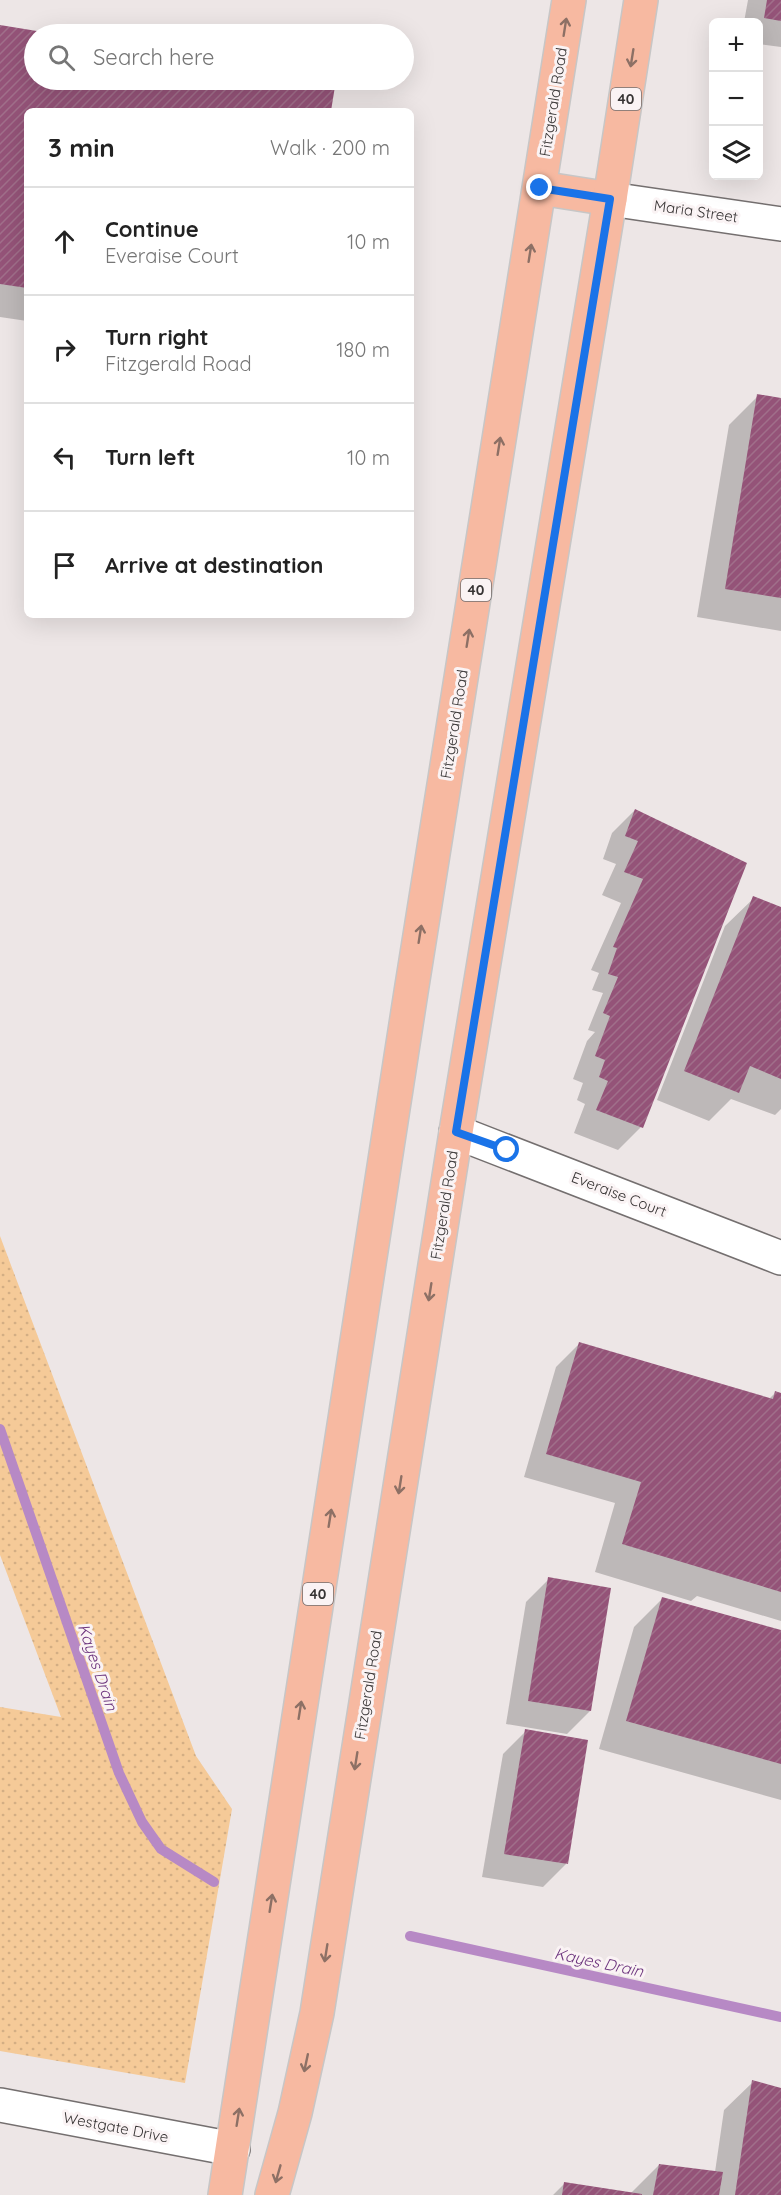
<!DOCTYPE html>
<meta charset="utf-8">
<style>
body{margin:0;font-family:Quicksand,sans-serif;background:#f6f6f6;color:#222}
.controls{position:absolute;right:18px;top:18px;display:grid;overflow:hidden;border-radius:9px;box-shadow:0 6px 24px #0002}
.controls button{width:54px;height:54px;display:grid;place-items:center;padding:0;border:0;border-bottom:2px solid #e0e0e0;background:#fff;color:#222;font:30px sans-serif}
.stop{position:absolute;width:18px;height:18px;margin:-14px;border:4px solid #1a73e8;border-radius:50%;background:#fff}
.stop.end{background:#1a73e8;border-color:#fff;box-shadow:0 2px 6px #0008}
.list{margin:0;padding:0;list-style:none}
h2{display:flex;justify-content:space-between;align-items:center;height:78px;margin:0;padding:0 24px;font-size:26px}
h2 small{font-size:20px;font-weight:400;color:#767676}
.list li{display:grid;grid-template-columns:39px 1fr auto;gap:18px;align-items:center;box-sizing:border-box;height:108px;padding:0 24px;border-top:2px solid #e0e0e0}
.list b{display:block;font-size:22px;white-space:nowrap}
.list p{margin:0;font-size:20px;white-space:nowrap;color:#767676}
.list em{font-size:20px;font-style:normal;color:#767676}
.icon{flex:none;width:33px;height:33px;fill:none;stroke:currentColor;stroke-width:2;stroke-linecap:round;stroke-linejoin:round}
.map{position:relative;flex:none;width:781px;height:2195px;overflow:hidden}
.search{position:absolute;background:#fff;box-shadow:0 6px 24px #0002;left:24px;top:24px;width:390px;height:66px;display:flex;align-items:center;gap:15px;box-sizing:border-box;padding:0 21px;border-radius:33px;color:#767676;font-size:22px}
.panel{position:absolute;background:#fff;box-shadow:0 6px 24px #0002;left:24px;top:108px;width:390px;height:510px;border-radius:9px}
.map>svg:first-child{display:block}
.green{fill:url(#green-dots)}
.shadow{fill:#0003}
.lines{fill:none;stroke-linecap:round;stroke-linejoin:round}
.stream{stroke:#b789c5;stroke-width:10}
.building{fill:url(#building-hatch)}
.minor-casing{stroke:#746f6f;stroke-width:36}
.primary-casing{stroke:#c7c6c6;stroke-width:36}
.minor{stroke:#fff;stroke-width:33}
.primary{stroke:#f7b9a1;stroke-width:33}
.oneway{stroke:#8d7065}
.route{stroke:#1a73e8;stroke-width:8}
.labels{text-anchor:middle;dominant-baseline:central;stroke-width:6;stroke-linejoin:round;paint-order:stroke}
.shield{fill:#faf3f4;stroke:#726d6e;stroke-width:1.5}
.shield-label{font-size:14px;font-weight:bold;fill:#373434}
.street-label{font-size:15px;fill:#373434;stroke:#faf3f4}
.water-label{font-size:16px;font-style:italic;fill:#6d357e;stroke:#faf3f4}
</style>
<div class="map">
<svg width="781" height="2195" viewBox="0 0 781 2195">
<defs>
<pattern id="green-dots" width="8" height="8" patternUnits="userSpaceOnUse" patternTransform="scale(1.5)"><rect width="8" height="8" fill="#f5ca98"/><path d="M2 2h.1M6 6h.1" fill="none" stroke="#d3ae84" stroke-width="1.8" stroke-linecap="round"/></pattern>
<pattern id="building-hatch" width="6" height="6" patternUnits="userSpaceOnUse" patternTransform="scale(1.5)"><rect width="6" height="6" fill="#945378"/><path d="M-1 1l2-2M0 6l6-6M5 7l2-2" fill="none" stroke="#a06f8a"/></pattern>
</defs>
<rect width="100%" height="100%" fill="#ede6e6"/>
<path class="green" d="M0,1236L196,1756L232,1809L185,2083L0,2051V1707L61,1717L0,1555Z"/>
<g class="shadow">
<path d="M748,0H781V47L758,44V22H744Z"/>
<path d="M0,27L48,34H34V80H324L334,81L330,111H27V321L0,317Z"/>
<path d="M758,396L781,400V631L697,617L729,425Z"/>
<path d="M635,810L745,864L641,1127L618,1150L574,1133L585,1104L577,1100L583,1083L573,1079L587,1041L595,1032L588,1030L603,993L592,990L599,973L591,970L621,903L602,895L616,864L603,859L612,833Z"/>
<path d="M754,898L781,909V1109L775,1115L731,1099L709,1121L657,1100L725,926Z"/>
<path d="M579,1344L769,1399L775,1393L781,1395V1621L697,1596L691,1601L595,1572L615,1503L524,1477L556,1367Z"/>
<path d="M549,1579L590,1711L567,1734L506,1724L526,1602Z"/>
<path d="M662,1599L781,1632V1800L599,1749L634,1627Z"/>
<path d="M526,1731L566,1864L543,1887L482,1877L503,1754Z"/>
<path d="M753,2082L781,2089V2195H553L565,2183L631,2193L659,2165L715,2172L724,2110Z"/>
</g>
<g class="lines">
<g class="stream">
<path d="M0,1429L119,1773L142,1822L161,1849L214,1882"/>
<path d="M410,1936L781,2017"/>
</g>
</g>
<g class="building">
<path d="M767,0H781V21L764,18Z"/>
<path d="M0,25L49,33L34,34V80H336L331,111H27V288L0,284Z"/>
<path d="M757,394L781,398V598L725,589Z"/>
<path d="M635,809L747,863L643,1128L596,1110L608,1081L599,1077L605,1060L595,1056L610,1016L603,1013L618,977L608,974L617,948L613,947L643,879L624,872L638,841L625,836Z"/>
<path d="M753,896L781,907V1079L750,1066L739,1093L684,1071Z"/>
<path d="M579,1342L773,1399L775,1391L781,1393V1592L622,1544L641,1482L546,1454Z"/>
<path d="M548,1577L611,1588L591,1711L528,1701Z"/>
<path d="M662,1597L781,1630V1764L626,1721Z"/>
<path d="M525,1729L588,1740L568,1864L504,1854Z"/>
<path d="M752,2080L781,2088V2195H735Z"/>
<path d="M659,2164L723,2172L719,2195H653Z"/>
<path d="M564,2182L642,2194V2195H562Z"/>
</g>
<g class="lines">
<g class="minor-casing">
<g id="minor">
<path d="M610,199L781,224"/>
<path d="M456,1132L781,1258"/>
<path d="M0,2105L233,2149"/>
</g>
</g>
<g class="primary-casing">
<g id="primary">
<path d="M540,188L610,199"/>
<path d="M225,2195L411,992L569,0"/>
<path d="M272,2195L295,2113L317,2013L456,1132L610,199L641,0"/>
</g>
</g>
<use href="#minor" class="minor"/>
<use href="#primary" class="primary"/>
</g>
<defs><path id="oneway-shaft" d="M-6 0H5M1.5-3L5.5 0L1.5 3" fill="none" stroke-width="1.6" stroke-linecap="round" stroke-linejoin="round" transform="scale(1.5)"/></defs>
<g class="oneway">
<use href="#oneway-shaft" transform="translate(565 27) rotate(-81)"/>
<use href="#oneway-shaft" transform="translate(632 58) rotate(99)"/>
<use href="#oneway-shaft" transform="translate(530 253) rotate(-81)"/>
<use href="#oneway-shaft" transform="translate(499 446) rotate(-81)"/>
<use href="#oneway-shaft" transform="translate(468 638) rotate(-81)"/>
<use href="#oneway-shaft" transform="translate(420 934) rotate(-81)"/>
<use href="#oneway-shaft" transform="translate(430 1292) rotate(99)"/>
<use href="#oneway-shaft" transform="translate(400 1485) rotate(99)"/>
<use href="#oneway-shaft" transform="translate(330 1518) rotate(-81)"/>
<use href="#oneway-shaft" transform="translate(300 1710) rotate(-81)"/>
<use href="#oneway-shaft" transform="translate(356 1761) rotate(99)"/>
<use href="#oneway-shaft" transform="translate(271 1903) rotate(-81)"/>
<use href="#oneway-shaft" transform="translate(326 1953) rotate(99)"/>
<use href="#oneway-shaft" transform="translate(306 2063) rotate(102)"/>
<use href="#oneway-shaft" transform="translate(238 2117) rotate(-81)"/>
<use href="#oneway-shaft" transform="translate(278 2174) rotate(106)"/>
</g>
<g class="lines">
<path class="route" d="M507,1150L456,1132L610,199L540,188"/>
</g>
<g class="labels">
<g class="shield">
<rect x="611" y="88" width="30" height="22" rx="4.5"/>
<rect x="461" y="579" width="30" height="22" rx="4.5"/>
<rect x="303" y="1583" width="30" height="22" rx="4.5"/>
</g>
<g class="shield-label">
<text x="626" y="99">40</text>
<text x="476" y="590">40</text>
<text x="318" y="1594">40</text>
</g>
<g class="street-label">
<text transform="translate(553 102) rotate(-81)">Fitzgerald Road</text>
<text transform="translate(696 211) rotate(8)">Maria Street</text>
<text transform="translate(454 724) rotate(-81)">Fitzgerald Road</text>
<text transform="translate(619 1194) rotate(21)">Everaise Court</text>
<text transform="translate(444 1205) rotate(-81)">Fitzgerald Road</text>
<text transform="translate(368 1685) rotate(-81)">Fitzgerald Road</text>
<text transform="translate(116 2127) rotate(11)">Westgate Drive</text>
</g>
<g class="water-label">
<text transform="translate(98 1667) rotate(71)">Kayes Drain</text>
<text transform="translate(599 1962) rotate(12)">Kayes Drain</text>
</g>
</g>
</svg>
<div class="controls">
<button>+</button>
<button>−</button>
<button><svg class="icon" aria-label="layers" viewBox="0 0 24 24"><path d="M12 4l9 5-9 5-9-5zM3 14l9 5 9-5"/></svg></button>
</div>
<div class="stop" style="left:507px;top:1150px"></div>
<div class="stop end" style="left:540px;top:188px"></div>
<div class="search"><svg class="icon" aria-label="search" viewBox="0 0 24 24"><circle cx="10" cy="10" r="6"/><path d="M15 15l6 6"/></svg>Search here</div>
<section class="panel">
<h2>3 min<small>Walk · 200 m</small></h2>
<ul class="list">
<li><svg class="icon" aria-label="ahead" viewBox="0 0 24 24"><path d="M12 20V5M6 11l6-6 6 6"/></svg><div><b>Continue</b><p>Everaise Court</p></div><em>10 m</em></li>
<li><svg class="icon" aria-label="right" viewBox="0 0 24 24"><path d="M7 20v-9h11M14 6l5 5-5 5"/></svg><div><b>Turn right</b><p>Fitzgerald Road</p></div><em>180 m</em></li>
<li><svg class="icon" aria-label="left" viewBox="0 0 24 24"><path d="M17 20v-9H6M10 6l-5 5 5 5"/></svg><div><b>Turn left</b></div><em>10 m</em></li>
<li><svg class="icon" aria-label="arrive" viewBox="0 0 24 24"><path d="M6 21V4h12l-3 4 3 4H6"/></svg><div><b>Arrive at destination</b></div></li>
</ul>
</section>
</div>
